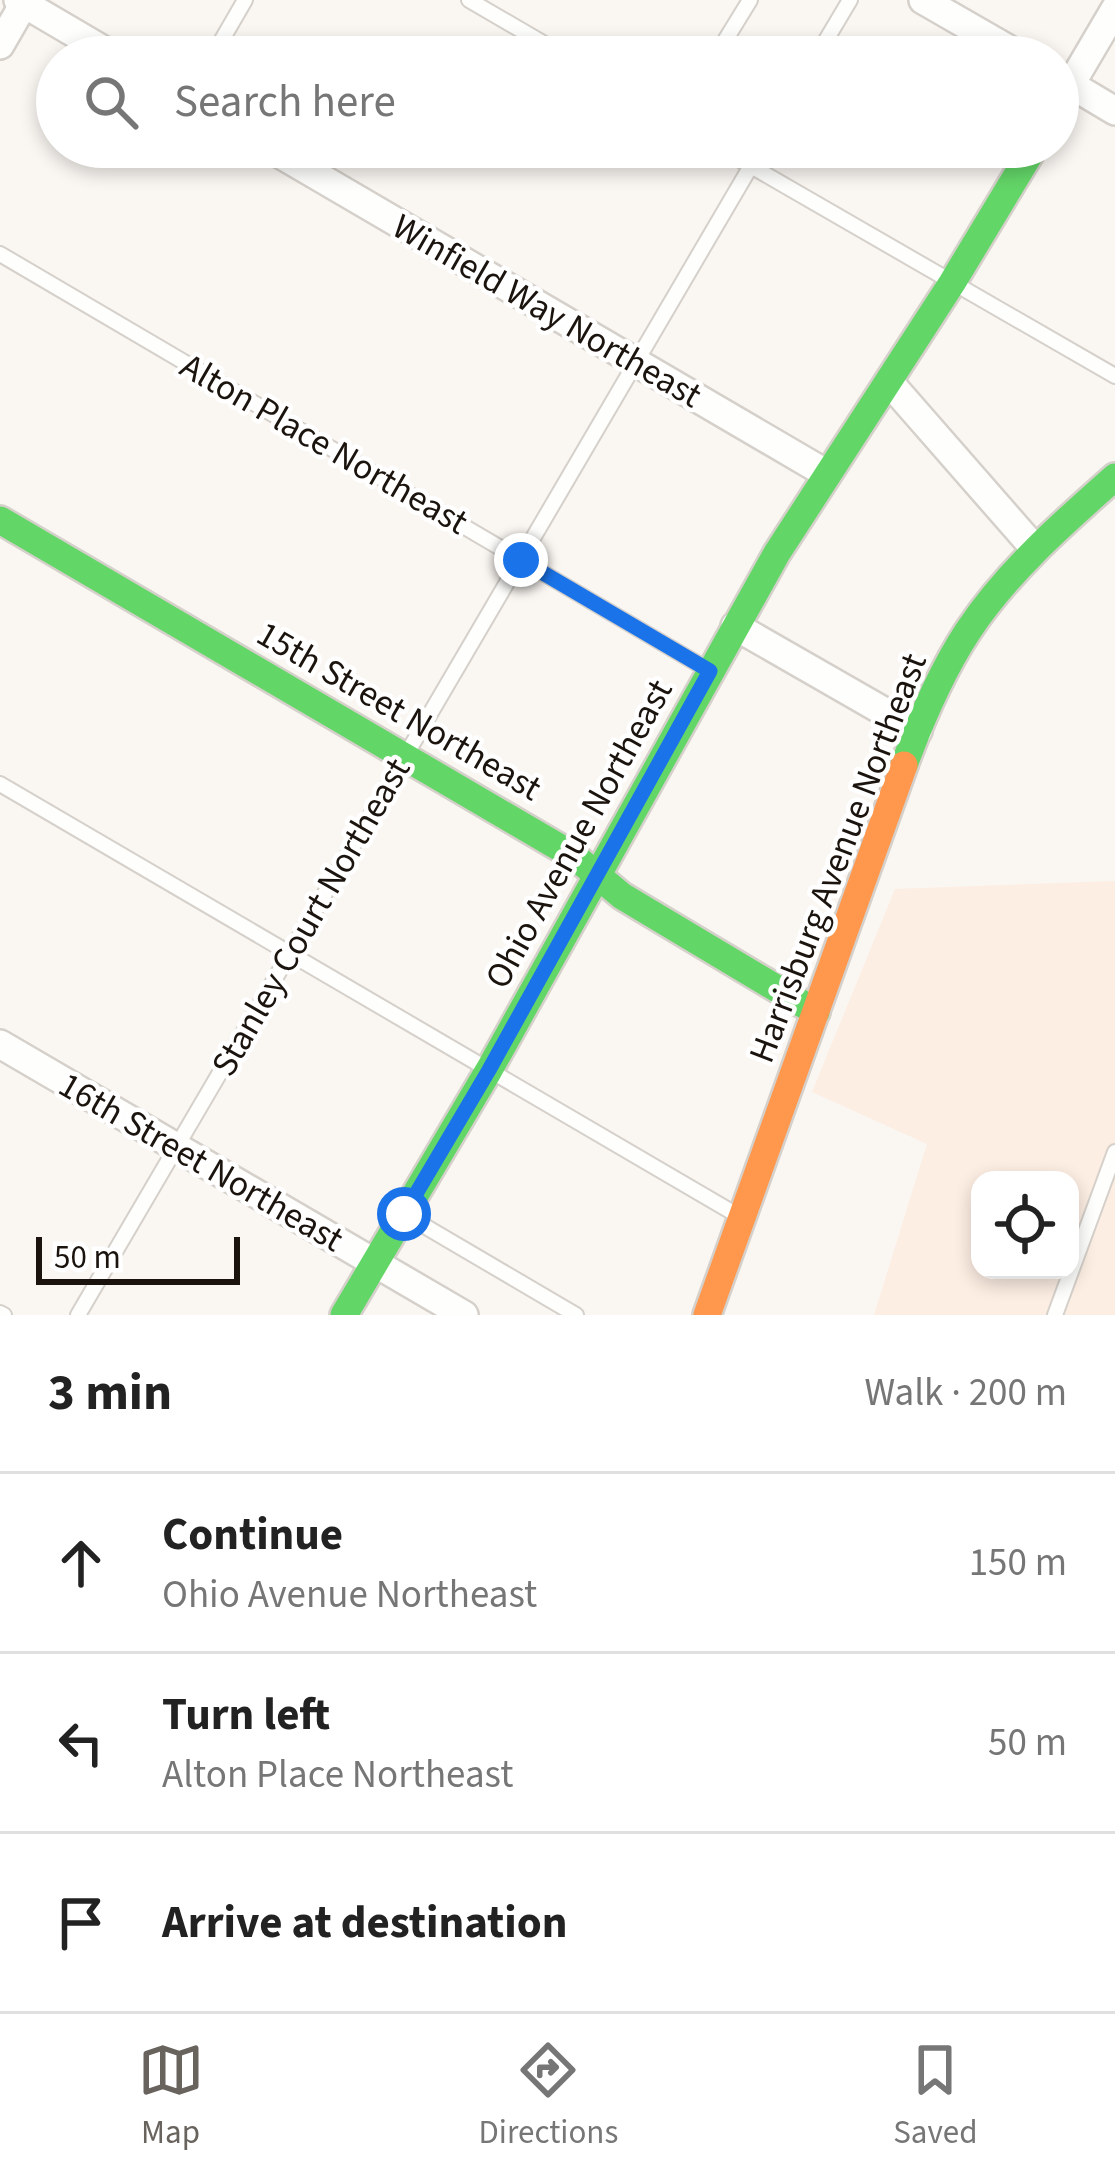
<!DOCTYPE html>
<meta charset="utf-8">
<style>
body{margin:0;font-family:"Source Sans 3",sans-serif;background:#f2f2f2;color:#222}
.controls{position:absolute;right:36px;bottom:36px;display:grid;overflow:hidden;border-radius:24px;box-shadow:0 6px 18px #0003}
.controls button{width:108px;height:108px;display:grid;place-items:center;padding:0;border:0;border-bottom:3px solid #e0e0e0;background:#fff;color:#222;font:60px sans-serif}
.scale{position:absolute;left:36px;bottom:30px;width:204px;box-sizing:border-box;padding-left:12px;border:6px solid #1b140e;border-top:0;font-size:33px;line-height:42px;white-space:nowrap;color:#1b140e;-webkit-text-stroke:9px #fff;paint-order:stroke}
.stop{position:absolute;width:36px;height:36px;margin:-27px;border:9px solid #1a73e8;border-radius:50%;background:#fff}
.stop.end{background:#1a73e8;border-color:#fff;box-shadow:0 3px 12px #0008}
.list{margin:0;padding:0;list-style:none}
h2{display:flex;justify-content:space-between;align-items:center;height:156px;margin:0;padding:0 48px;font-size:51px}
h2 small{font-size:39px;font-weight:400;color:#767676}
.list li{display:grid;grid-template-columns:78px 1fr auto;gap:36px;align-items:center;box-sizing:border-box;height:180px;padding:0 48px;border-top:3px solid #e0e0e0}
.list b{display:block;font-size:45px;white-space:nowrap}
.list p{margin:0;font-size:39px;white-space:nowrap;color:#767676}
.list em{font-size:39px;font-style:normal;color:#767676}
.icon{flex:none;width:66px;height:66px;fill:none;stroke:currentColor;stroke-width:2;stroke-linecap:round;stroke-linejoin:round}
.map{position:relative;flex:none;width:1115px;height:1315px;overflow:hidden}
.search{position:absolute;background:#fff;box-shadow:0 6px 18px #0003;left:36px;right:36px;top:36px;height:132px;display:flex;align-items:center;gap:30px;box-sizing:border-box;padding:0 42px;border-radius:66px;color:#767676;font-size:45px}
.sheet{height:696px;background:#fff}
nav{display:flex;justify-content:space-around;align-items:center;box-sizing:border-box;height:168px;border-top:3px solid #e0e0e0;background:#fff;font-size:33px;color:#767676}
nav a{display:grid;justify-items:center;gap:6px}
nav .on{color:#69635e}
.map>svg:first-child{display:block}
.built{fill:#fdeee3;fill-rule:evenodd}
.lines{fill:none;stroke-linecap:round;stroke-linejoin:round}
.lane-casing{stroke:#d5d0ca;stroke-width:18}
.street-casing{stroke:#d5d0ca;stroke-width:32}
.fast-casing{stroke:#d5d0ca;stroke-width:32}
.slow-casing{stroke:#d5d0ca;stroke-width:32}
.lane{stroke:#fefefd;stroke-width:14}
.street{stroke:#fefefd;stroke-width:27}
.fast{stroke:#63d668;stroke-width:27}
.slow{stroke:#ff974d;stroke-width:27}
.route{stroke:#1a73e8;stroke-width:15}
.labels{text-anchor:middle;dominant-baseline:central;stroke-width:9;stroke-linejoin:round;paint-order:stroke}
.street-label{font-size:36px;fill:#1b140e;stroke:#fff}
</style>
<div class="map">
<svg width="1115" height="1315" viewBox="0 0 1115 1315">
<rect width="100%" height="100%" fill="#faf6f2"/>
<path class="built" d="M1115,881V1315H874L927,1144L812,1092L895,889ZM980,1180H1070V1270H980Z"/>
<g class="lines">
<g class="lane-casing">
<g id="lane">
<path d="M469,0L567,57"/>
<path d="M212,57L245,0"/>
<path d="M715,57L750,0"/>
<path d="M816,57L850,0"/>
<path d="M718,147L1115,376"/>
<path d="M0,254L710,671"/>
<path d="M0,784L737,1215"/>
<path d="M404,1214L576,1315"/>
<path d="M0,1313L4,1315"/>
<path d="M78,1315L762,147"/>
<path d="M1055,1315L1115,1152"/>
</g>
</g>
<g class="street-casing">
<g id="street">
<path d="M18,0L115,57"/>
<path d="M923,0L1022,57"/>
<path d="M0,45L26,0"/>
<path d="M1058,77L1115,111"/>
<path d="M1058,106L1115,9"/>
<path d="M268,147L827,474"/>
<path d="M889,382L1035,549"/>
<path d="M735,626L918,731"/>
<path d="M0,1044L464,1315"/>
</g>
</g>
<g class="fast-casing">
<g id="fast">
<path d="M0,520L574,856L622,896L816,1012"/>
<path d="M904,765C921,719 941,672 968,631C1008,571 1062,524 1115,477"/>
<path d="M344,1315L489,1070L777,553L952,283L1034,147"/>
</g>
</g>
<g class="slow-casing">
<path id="slow" d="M707,1315L904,765"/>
</g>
<use href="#lane" class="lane"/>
<use href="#street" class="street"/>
<use href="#fast" class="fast"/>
<use href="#slow" class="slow"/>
</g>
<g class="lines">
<path class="route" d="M404,1214L489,1070L710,671L521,560"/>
</g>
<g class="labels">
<g class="street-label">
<text transform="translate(547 311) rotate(30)">Winfield Way Northeast</text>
<text transform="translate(324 444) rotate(30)">Alton Place Northeast</text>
<text transform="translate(399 711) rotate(30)">15th Street Northeast</text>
<text transform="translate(579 834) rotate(-61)">Ohio Avenue Northeast</text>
<text transform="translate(838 858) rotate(-69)">Harrisburg Avenue Northeast</text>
<text transform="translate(311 917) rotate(-60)">Stanley Court Northeast</text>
<text transform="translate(201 1162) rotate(30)">16th Street Northeast</text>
</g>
</g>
</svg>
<div class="controls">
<button><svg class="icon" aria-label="locate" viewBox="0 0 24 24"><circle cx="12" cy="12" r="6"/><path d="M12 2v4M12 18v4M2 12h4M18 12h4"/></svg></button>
</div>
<div class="scale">50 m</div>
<div class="stop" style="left:404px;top:1214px"></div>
<div class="stop end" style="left:521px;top:560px"></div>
<div class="search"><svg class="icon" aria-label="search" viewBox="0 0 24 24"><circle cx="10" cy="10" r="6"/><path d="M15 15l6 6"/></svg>Search here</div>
</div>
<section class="sheet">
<h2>3 min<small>Walk · 200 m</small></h2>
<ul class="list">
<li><svg class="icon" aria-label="ahead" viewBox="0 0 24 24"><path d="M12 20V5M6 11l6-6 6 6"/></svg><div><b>Continue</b><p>Ohio Avenue Northeast</p></div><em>150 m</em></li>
<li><svg class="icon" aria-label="left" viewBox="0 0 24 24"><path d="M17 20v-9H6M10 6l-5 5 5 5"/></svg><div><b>Turn left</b><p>Alton Place Northeast</p></div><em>50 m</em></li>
<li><svg class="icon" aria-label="arrive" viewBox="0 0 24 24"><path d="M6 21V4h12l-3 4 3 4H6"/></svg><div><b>Arrive at destination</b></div></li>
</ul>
</section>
<nav>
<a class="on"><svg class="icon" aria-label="map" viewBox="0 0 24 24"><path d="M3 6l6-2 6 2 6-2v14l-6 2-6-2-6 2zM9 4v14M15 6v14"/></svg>Map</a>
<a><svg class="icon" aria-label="directions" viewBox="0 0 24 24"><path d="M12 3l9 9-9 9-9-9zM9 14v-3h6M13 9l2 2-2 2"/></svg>Directions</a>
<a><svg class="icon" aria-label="saved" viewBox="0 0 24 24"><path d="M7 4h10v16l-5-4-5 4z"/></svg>Saved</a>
</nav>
